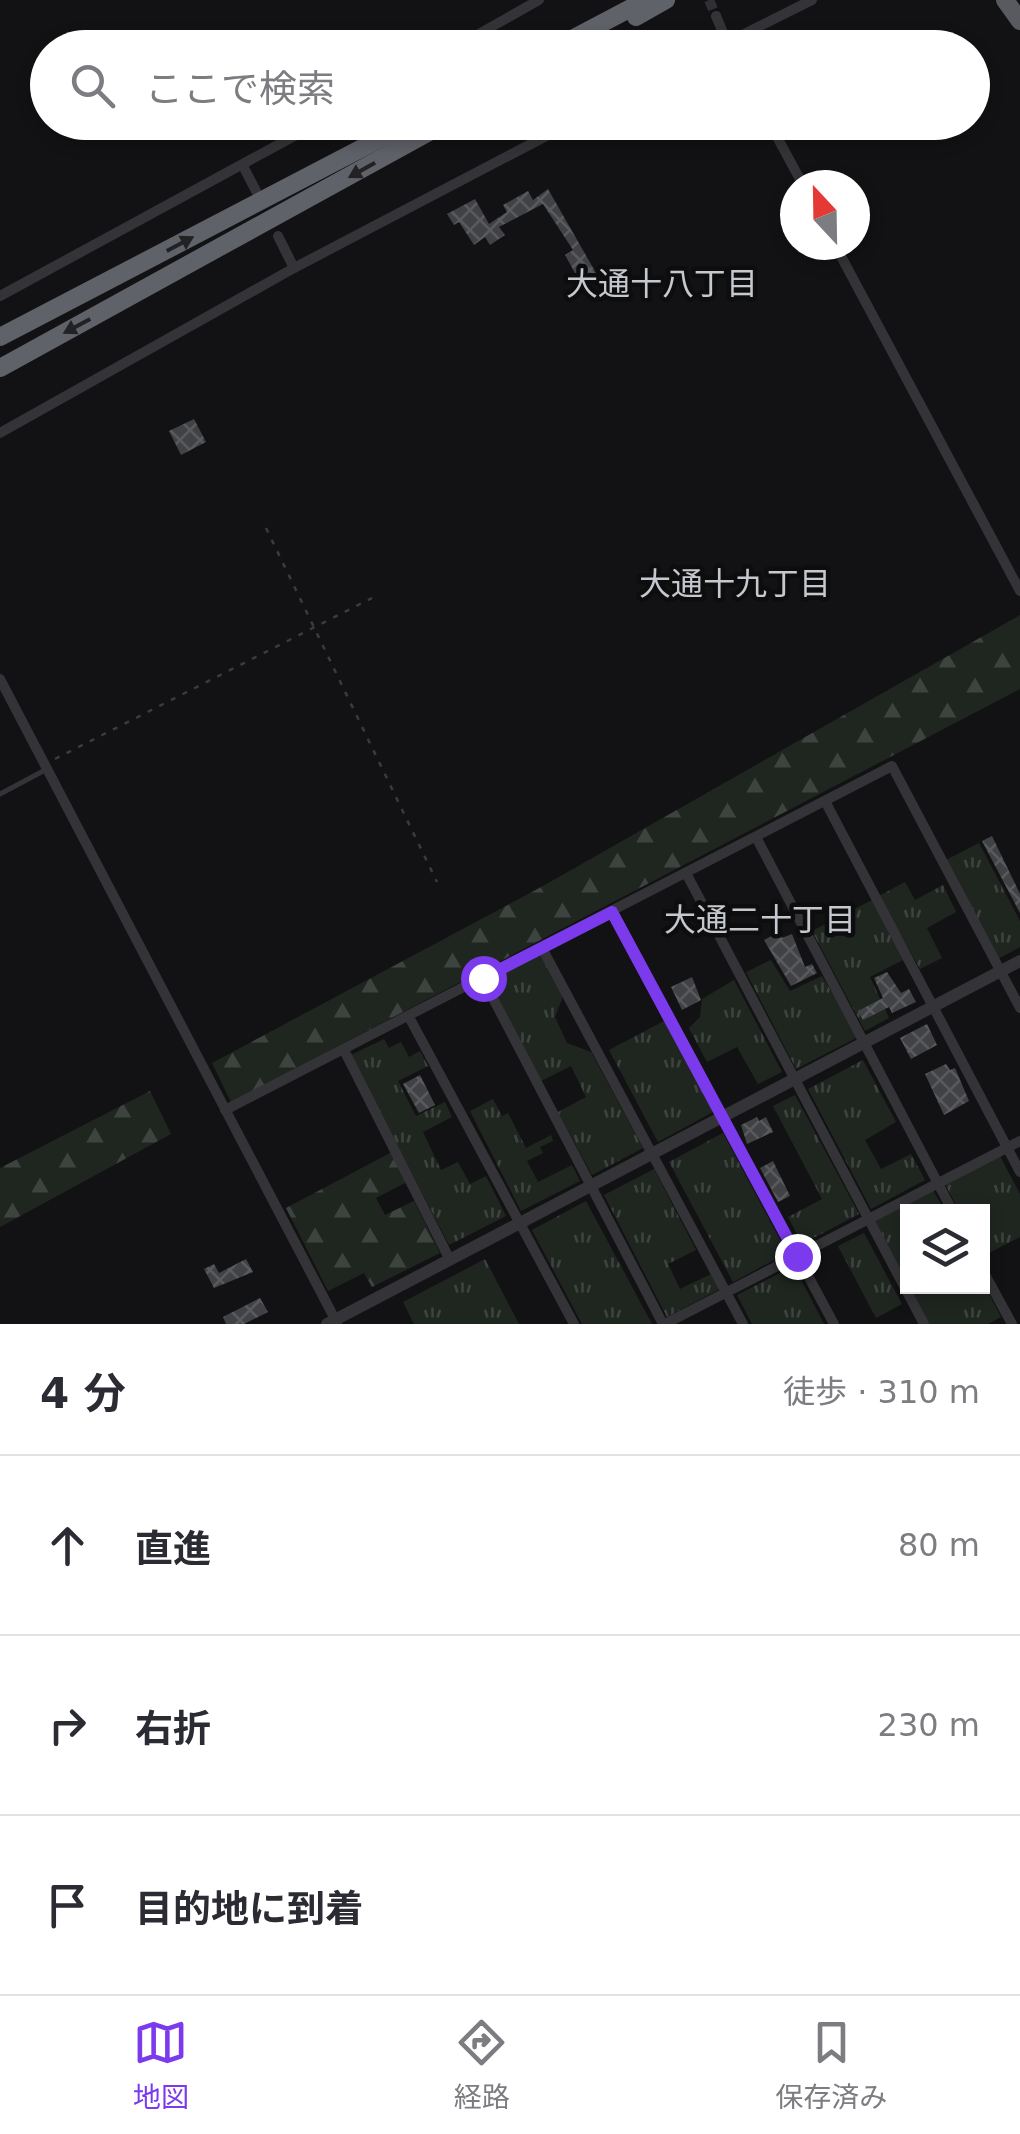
<!DOCTYPE html>
<html lang="ja">
<meta charset="utf-8">
<style>
body{margin:0;font-family:"DejaVu Sans","Noto Sans JP",sans-serif;background:#f7f7f7;color:#2b2b33}
.controls{position:absolute;right:30px;bottom:30px;display:grid;overflow:hidden;border-radius:0px;box-shadow:0 5px 15px #0003}
.controls button{width:90px;height:90px;display:grid;place-items:center;padding:0;border:0;border-bottom:2px solid #e1e1e2;background:#fff;color:#2b2b33;font:50px sans-serif}
.compass{position:absolute;left:780px;top:170px;width:90px;height:90px;border-radius:50%;background:#fff;box-shadow:0 5px 15px #0003;rotate:338deg}
.stop{position:absolute;width:30px;height:30px;margin:-22px;border:8px solid #7c3aed;border-radius:50%;background:#fff}
.stop.end{background:#7c3aed;border-color:#fff;box-shadow:0 2px 10px #0008}
.list{margin:0;padding:0;list-style:none}
h2{display:flex;justify-content:space-between;align-items:center;height:130px;margin:0;padding:0 40px;font-size:42px}
h2 small{font-size:32px;font-weight:400;color:#7c7c81}
.list li{display:grid;grid-template-columns:65px 1fr auto;gap:30px;align-items:center;box-sizing:border-box;height:180px;padding:0 40px;border-top:2px solid #e1e1e2}
.list b{display:block;font-size:38px;white-space:nowrap}
.list em{font-size:32px;font-style:normal;color:#7c7c81}
.icon{flex:none;width:55px;height:55px;fill:none;stroke:currentColor;stroke-width:2;stroke-linecap:round;stroke-linejoin:round}
.map{position:relative;flex:none;width:1020px;height:1324px;overflow:hidden}
.search{position:absolute;background:#fff;box-shadow:0 5px 15px #0003;left:30px;right:30px;top:30px;height:110px;display:flex;align-items:center;gap:25px;box-sizing:border-box;padding:0 35px;border-radius:55px;color:#7c7c81;font-size:38px}
.sheet{height:670px;background:#fff}
nav{display:flex;justify-content:space-around;align-items:center;box-sizing:border-box;height:140px;border-top:2px solid #e1e1e2;background:#fff;font-size:28px;color:#7c7c81}
nav a{display:grid;justify-items:center;gap:5px}
nav .on{color:#7c3aed}
.map>svg:first-child{display:block}
.grass{fill:url(#grass-tufts)}
.forest{fill:url(#forest-firs)}
.building{fill:url(#building-cross-hatch)}
.lines{fill:none;stroke-linecap:round;stroke-linejoin:round}
.minor-tunnel{stroke:#2f3034;stroke-width:10;stroke-dasharray:10 5;stroke-linecap:butt}
.path{stroke:#3a3b3f;stroke-width:2.5;stroke-dasharray:5 8;stroke-linecap:butt}
.service{stroke:#343438;stroke-width:5}
.minor{stroke:#343438;stroke-width:10}
.tertiary{stroke:#343438;stroke-width:12}
.trunk{stroke:#585a60;stroke-width:18}
.motorway{stroke:#606269;stroke-width:18}
.oneway{fill:#222225}
.route{stroke:#7c3aed;stroke-width:12}
.labels{text-anchor:middle;dominant-baseline:central;stroke-width:9;stroke-linejoin:round;paint-order:stroke}
.neighbourhood-label{font-size:32px;fill:#c5c8cf;stroke:#0d0d0e}
</style>
<div class="map">
<svg width="1020" height="1324" viewBox="0 0 1020 1324">
<defs>
<pattern id="grass-tufts" width="24" height="20" patternUnits="userSpaceOnUse" patternTransform="scale(2.5)"><rect width="24" height="20" fill="#1f2620"/><path d="M3 7l-1-3M5 7V3M7 7l1-3M15 17l-1-3M17 17v-4M19 17l1-3" fill="none" stroke="#3d433e"/></pattern>
<pattern id="forest-firs" width="22" height="20" patternUnits="userSpaceOnUse" patternTransform="scale(2.5)"><rect width="22" height="20" fill="#1f2620"/><path d="M5 1l3.5 6h-7zM16 11l3.5 6h-7z" fill="#3d433e"/></pattern>
<pattern id="building-cross-hatch" width="8" height="8" patternUnits="userSpaceOnUse" patternTransform="scale(2.5)"><rect width="8" height="8" fill="#414246"/><path d="M0 0l8 8M0 8l8-8" fill="none" stroke="#595a5e"/></pattern>
</defs>
<rect width="100%" height="100%" fill="#121214"/>
<g class="grass">
<path d="M979,843L1020,921V947L998,959L946,860Z"/>
<path d="M905,882L915,900L943,885L956,912L927,928L942,958L920,969L879,896Z"/>
<path d="M872,900L903,960L870,977L889,1018L865,1031L812,931Z"/>
<path d="M542,954L563,996L555,1017L567,1043L591,1052L643,1148L592,1175L558,1112L586,1097L571,1066L541,1081L490,981Z"/>
<path d="M771,960L790,991L822,976L858,1037L796,1069L746,972Z"/>
<path d="M734,980L782,1072L758,1084L737,1047L707,1062L689,1028L700,1017L702,999Z"/>
<path d="M664,1021L713,1112L658,1142L609,1050Z"/>
<path d="M384,1039L389,1048L401,1042L409,1057L420,1051L428,1066L398,1081L416,1116L445,1102L452,1117L423,1132L441,1170L458,1162L470,1184L486,1176L506,1216L449,1245L351,1055Z"/>
<path d="M863,1060L896,1122L865,1140L881,1169L911,1154L925,1180L871,1209L808,1089Z"/>
<path d="M795,1095L859,1214L802,1244L788,1217L822,1199L773,1106Z"/>
<path d="M493,1099L502,1116L508,1113L526,1148L551,1135L553,1141L540,1147L543,1153L527,1161L538,1182L572,1165L580,1181L521,1211L470,1111Z"/>
<path d="M723,1133L787,1253L733,1282L669,1162Z"/>
<path d="M1000,1156L1020,1194V1237L983,1256L982,1212L959,1211L945,1184Z"/>
<path d="M654,1169L696,1250L668,1264L680,1289L711,1274L720,1289L667,1317L604,1195Z"/>
<path d="M933,1190L945,1211L908,1212L907,1283L875,1221Z"/>
<path d="M586,1201L652,1324H582L532,1230Z"/>
<path d="M864,1233L902,1304L876,1318L838,1246Z"/>
<path d="M485,1259L519,1324H414L403,1302Z"/>
<path d="M794,1266L824,1324H752L737,1295Z"/>
<path d="M983,1283L1001,1317L988,1324H929L910,1287L982,1286Z"/>
</g>
<g class="forest">
<path d="M1020,615V689L231,1102L212,1063L543,886Z"/>
<path d="M150,1091L171,1134L0,1227V1168Z"/>
<path d="M392,1152L407,1182L376,1198L385,1215L414,1201L440,1253L372,1287L364,1273L328,1291L286,1208Z"/>
</g>
<g class="building">
<path d="M548,189L596,273L580,282L565,255L573,250L543,204L499,227L505,235L490,245L485,237L474,245L459,222L454,225L447,214L475,199L489,224L507,212L503,205L528,191L533,200Z"/>
<path d="M194,419L206,442L181,455L169,431Z"/>
<path d="M992,836L1020,894V913L982,841Z"/>
<path d="M779,932L782,938L792,934L805,967L812,964L817,973L791,986L764,940Z"/>
<path d="M887,972L901,993L909,989L916,1002L892,1013L889,1007L863,1020L858,1011L883,998L874,978Z"/>
<path d="M692,977L701,1000L682,1010L671,987Z"/>
<path d="M927,1024L937,1045L911,1059L900,1038Z"/>
<path d="M946,1064L950,1070L955,1068L969,1101L944,1115L925,1074Z"/>
<path d="M420,1075L435,1105L419,1113L403,1084Z"/>
<path d="M757,1117L759,1121L766,1117L773,1132L747,1144L741,1125Z"/>
<path d="M773,1161L790,1196L778,1202L760,1168Z"/>
<path d="M246,1259L253,1272L214,1288L204,1269L214,1264L219,1273Z"/>
<path d="M260,1298L268,1312L244,1324H226L223,1317Z"/>
</g>
<g class="lines">
<path class="minor-tunnel" d="M709,0L716,16"/>
<g class="path">
<path d="M266,528L437,882"/>
<path d="M55,759L372,598"/>
</g>
<path class="service" d="M0,794L47,769"/>
<g class="minor">
<path d="M716,16L729,47"/>
<path d="M454,48L539,0"/>
<path d="M716,48L812,0"/>
<path d="M769,122L803,185"/>
<path d="M243,166L256,191"/>
<path d="M278,236L294,268"/>
<path d="M835,245L1020,591"/>
<path d="M0,296L320,122"/>
<path d="M0,433L294,268L573,122"/>
<path d="M0,679L337,1323"/>
<path d="M825,801L1020,1172"/>
<path d="M756,837L953,1212"/>
<path d="M686,873L924,1324"/>
<path d="M612,912L834,1324"/>
<path d="M542,948L743,1324"/>
<path d="M483,979L663,1324"/>
<path d="M409,1017L574,1324"/>
<path d="M344,1050L450,1260"/>
<path d="M225,1110L892,766L1020,1008"/>
<path d="M982,1269L1012,1324"/>
<path d="M665,1324L1020,1141"/>
</g>
<path class="tertiary" d="M327,1324L1020,961"/>
<path class="trunk" d="M1005,0L1020,21"/>
<g class="motorway">
<path d="M636,17L666,0"/>
<path d="M555,48L646,0"/>
<path d="M0,337L412,122"/>
<path d="M0,368L447,122"/>
</g>
</g>
<defs><path id="oneway-solid" d="M-6-.8H1V-3.2L6.5 0L1 3.2V.8H-6Z" transform="scale(2.5)"/></defs>
<g class="oneway">
<use href="#oneway-solid" transform="translate(362 170) rotate(151)"/>
<use href="#oneway-solid" transform="translate(180 244) rotate(-28)"/>
<use href="#oneway-solid" transform="translate(77 326) rotate(152)"/>
</g>
<g class="lines">
<path class="route" d="M483,978L612,912L797,1256"/>
</g>
<g class="labels">
<g class="neighbourhood-label">
<text x="662" y="284">大通十八丁目</text>
<text x="735" y="584">大通十九丁目</text>
<text x="760" y="920">大通二十丁目</text>
</g>
</g>
</svg>
<div class="controls">
<button><svg class="icon" aria-label="layers" viewBox="0 0 24 24"><path d="M12 4l9 5-9 5-9-5zM3 14l9 5 9-5"/></svg></button>
</div>
<svg class="compass" viewBox="-18 -18 36 36"><path d="M0-13l5 13h-10z" fill="#e53935"/><path d="M0 13l5-13h-10z" fill="#7c7c81"/></svg>
<div class="stop" style="left:483px;top:978px"></div>
<div class="stop end" style="left:797px;top:1256px"></div>
<div class="search"><svg class="icon" aria-label="search" viewBox="0 0 24 24"><circle cx="10" cy="10" r="6"/><path d="M15 15l6 6"/></svg>ここで検索</div>
</div>
<section class="sheet">
<h2>4 分<small>徒歩 · 310 m</small></h2>
<ul class="list">
<li><svg class="icon" aria-label="ahead" viewBox="0 0 24 24"><path d="M12 20V5M6 11l6-6 6 6"/></svg><div><b>直進</b></div><em>80 m</em></li>
<li><svg class="icon" aria-label="right" viewBox="0 0 24 24"><path d="M7 20v-9h11M14 6l5 5-5 5"/></svg><div><b>右折</b></div><em>230 m</em></li>
<li><svg class="icon" aria-label="arrive" viewBox="0 0 24 24"><path d="M6 21V4h12l-3 4 3 4H6"/></svg><div><b>目的地に到着</b></div></li>
</ul>
</section>
<nav>
<a class="on"><svg class="icon" aria-label="map" viewBox="0 0 24 24"><path d="M3 6l6-2 6 2 6-2v14l-6 2-6-2-6 2zM9 4v14M15 6v14"/></svg>地図</a>
<a><svg class="icon" aria-label="directions" viewBox="0 0 24 24"><path d="M12 3l9 9-9 9-9-9zM9 14v-3h6M13 9l2 2-2 2"/></svg>経路</a>
<a><svg class="icon" aria-label="saved" viewBox="0 0 24 24"><path d="M7 4h10v16l-5-4-5 4z"/></svg>保存済み</a>
</nav>
